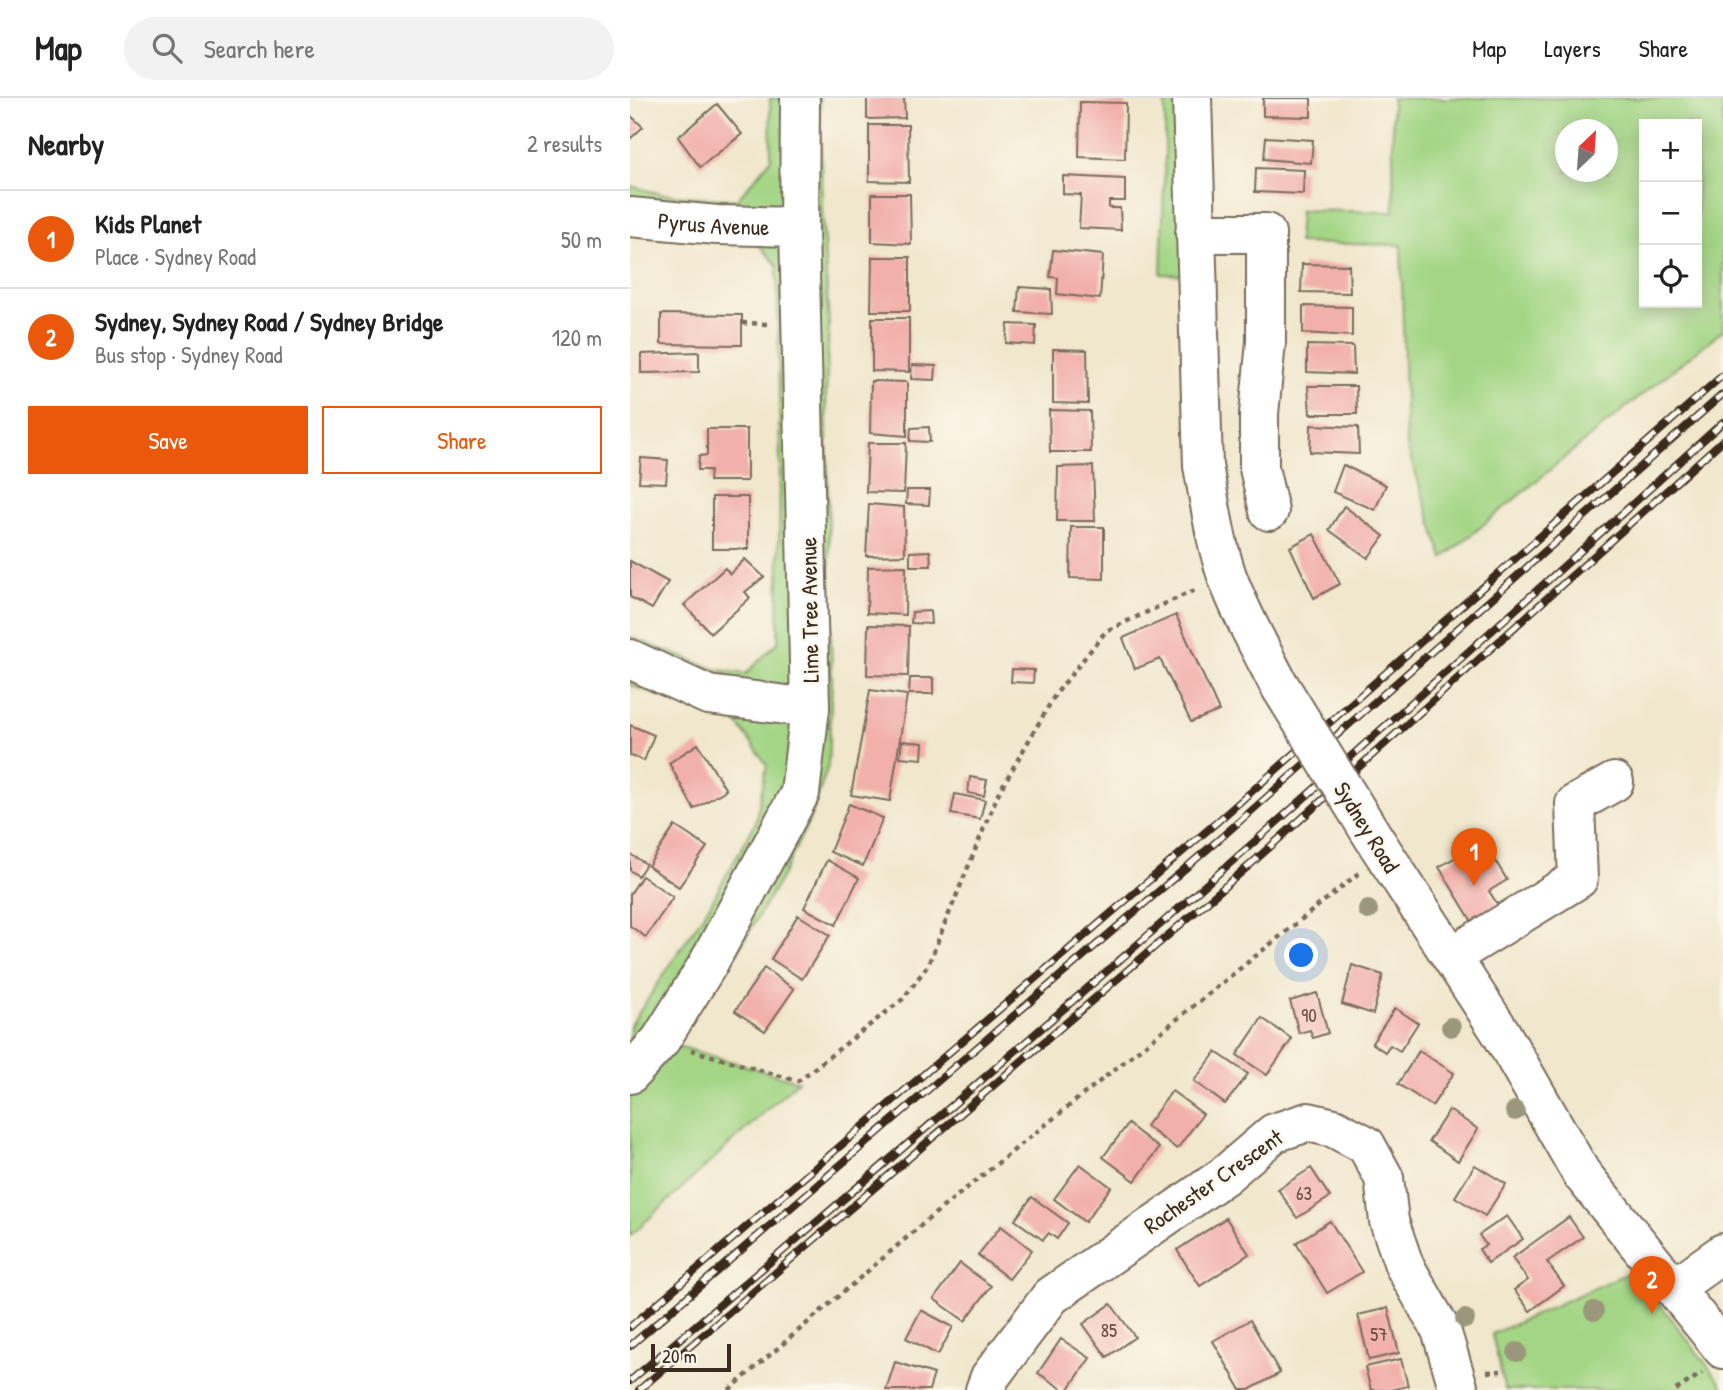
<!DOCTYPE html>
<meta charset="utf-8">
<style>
body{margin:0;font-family:"Patrick Hand",sans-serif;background:#f2f2f2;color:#222}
.controls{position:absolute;right:21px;top:21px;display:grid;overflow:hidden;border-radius:0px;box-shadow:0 4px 18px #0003}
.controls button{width:63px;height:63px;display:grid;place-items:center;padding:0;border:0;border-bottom:2px solid #e0e0e0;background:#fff;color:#222;font:35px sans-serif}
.compass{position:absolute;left:925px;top:21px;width:63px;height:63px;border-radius:50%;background:#fff;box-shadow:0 4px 18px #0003;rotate:25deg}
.scale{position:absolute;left:21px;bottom:18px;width:80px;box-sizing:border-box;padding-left:7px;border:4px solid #3b2a1e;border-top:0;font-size:19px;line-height:24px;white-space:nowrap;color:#3b2a1e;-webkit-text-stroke:5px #fbf7ec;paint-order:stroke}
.you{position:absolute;left:672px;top:858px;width:24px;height:24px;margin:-18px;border:5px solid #fff;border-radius:50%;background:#1a73e8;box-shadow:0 0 0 10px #1a73e833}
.badge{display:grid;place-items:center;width:46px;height:46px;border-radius:50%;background:#ea580c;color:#fff;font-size:23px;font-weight:700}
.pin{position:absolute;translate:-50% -58px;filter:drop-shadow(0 2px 4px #0008)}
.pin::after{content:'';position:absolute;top:37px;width:24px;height:21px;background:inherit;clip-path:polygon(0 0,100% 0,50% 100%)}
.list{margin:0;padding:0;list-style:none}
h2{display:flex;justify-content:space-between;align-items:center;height:91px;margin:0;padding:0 28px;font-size:30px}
h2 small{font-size:23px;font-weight:400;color:#767676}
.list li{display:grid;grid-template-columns:46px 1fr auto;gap:21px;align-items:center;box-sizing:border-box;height:98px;padding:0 28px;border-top:2px solid #e0e0e0}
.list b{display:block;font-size:26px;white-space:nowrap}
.list p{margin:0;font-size:23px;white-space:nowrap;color:#767676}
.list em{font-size:23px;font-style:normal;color:#767676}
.actions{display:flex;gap:14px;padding:21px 28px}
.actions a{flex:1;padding:16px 0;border:2px solid #ea580c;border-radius:0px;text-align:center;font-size:24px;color:#ea580c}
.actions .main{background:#ea580c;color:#fff}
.icon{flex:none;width:38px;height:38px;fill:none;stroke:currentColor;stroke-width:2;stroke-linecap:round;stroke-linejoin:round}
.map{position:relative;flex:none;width:1093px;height:1292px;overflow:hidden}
header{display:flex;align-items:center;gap:42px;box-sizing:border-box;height:98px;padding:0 35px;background:#fff;border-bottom:2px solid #e0e0e0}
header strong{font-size:33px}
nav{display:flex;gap:38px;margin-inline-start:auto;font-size:24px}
.search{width:490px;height:63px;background:#f2f2f2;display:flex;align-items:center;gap:18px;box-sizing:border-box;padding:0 24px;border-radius:38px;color:#767676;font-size:26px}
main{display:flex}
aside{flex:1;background:#fff}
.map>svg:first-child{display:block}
.green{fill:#a3d584;stroke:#6f8051;stroke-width:2;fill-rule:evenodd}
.building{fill:#f2b0aa}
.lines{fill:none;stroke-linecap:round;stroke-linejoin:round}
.minor-casing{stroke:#7a6c5b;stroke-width:42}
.path{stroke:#7a6c5b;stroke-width:4.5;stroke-dasharray:5 5;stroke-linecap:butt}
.minor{stroke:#fff;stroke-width:38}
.rail-casing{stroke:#3b2a1e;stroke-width:8}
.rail{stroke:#fbf7ec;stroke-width:5;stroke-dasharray:16;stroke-linecap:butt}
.minor-bridge-casing{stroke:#7a6c5b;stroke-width:42;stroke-linecap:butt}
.minor-bridge{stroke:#fff;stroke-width:38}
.tree{fill:#9b977b}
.labels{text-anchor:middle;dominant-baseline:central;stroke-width:5;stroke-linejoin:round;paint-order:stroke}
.number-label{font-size:19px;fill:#694c41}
.street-label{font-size:23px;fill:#3b2a1e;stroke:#fbf7ec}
</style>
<header>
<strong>Map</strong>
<div class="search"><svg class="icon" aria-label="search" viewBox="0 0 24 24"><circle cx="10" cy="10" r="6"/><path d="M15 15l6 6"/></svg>Search here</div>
<nav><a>Map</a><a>Layers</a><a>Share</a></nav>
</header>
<main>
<aside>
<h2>Nearby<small>2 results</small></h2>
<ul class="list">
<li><span class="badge">1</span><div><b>Kids Planet</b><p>Place · Sydney Road</p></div><em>50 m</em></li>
<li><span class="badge">2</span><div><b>Sydney, Sydney Road / Sydney Bridge</b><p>Bus stop · Sydney Road</p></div><em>120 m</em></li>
</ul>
<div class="actions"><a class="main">Save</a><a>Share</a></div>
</aside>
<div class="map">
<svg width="1093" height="1292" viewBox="0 0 1093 1292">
<rect width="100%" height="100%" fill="#fbf7ec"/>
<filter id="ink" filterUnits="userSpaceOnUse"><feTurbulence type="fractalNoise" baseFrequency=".0143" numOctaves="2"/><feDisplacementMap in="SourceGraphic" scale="14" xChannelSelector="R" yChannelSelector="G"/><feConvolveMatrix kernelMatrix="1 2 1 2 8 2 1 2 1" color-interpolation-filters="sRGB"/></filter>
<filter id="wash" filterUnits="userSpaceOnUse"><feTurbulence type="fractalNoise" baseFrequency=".00686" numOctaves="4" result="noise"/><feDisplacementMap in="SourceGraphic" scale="28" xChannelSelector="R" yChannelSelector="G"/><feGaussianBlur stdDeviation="1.57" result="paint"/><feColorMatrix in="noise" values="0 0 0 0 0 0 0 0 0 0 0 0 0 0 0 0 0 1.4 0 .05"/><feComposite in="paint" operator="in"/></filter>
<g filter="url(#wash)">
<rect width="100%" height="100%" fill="#f0e7cc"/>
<g class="green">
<path d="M140,0H190L192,111L199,227L196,297L202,584L198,668L181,718L152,778L106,856L76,896L30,943L168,983L0,1138V928L81,805L125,726L137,667L102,618L74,614L0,587V539L84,571L116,576L148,544L150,365L147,167L128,146L0,130V88L32,96L107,102L141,61Z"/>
<path d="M535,0H562L566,177L531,176L535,60Z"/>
<path d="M762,0H1093V232L973,328L813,460L776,345L771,147L668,145L670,112L764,114ZM1014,26H1067V205H1014ZM936,32H978V74H936Z"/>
<path d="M1004,1172L1093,1288V1292H875L862,1236Z"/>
</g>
<g id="blocks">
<g class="building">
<path d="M237,0H274L275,20L237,21Z"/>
<path d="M633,0H681V19L633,18Z"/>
<path d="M450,4L496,5L495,61L449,59Z"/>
<path d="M87,6L112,36L70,69L48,39Z"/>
<path d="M0,17L13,29L0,41Z"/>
<path d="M239,27H278L279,84L239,83Z"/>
<path d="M636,39L683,42L681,65L634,61Z"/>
<path d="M626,70L674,72L673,96L625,94Z"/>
<path d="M433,78L495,81V103H479V110H490L491,132L449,130L451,97L433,96Z"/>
<path d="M242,96H280L281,146L242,144Z"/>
<path d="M423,152L473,157L470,201L427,196L428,180L420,179Z"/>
<path d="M242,159H280V213H241Z"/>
<path d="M672,166L719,167L720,195L671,194Z"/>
<path d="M389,189L421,191L422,216L387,214Z"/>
<path d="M673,208L722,209V238L673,235Z"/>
<path d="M31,216L112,217V247L31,246Z"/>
<path d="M242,220H279V274L242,273Z"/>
<path d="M378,226L406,227L405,247L376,245Z"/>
<path d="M677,247L723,248L724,276L677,274Z"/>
<path d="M423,251L457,252L458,306L423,305Z"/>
<path d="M69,254V274L11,275V256Z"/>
<path d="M282,267L306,268L305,282L281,281Z"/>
<path d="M241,283L277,284V338L240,335Z"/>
<path d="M678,288H726L727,316H680Z"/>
<path d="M419,312L460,313L461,354H420Z"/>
<path d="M681,327L728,329L729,356L680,354Z"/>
<path d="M299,329L300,344L280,343L281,330Z"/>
<path d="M77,331H117V383H79L80,372H68L69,358L77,357Z"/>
<path d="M238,345H276L274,395L236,394Z"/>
<path d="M11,360L38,362L36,385L9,384Z"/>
<path d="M713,367L756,387L745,412L703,394Z"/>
<path d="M463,368L465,423H427L428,369Z"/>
<path d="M277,392H300L299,407L276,406Z"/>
<rect x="82" y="399" width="36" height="52"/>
<path d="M239,406L274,409L275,457L236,458Z"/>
<path d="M714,408L754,438L738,460L699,432Z"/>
<path d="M441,429H474V481L440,480Z"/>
<path d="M684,436L710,486L684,500L660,449Z"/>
<path d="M300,453L301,468H280V454Z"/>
<path d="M115,461L134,479L115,494L120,500L81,535L54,507L95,470L100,476Z"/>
<path d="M0,463L38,484L22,511L0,499Z"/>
<path d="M276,468L275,517L237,515L238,469Z"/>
<path d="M300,513L301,526L281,525L282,514Z"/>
<path d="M546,517L589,613L561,624L530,561L505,571L493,540Z"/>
<path d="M238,527L279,528L278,578L237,577Z"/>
<path d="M382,571L404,572L403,585L381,584Z"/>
<path d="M280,580H303V596H279Z"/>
<path d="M240,592L277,597L260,703L221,697Z"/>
<path d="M0,627L24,637L14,663L0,657Z"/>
<path d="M272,643L293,645L292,661L270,659Z"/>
<path d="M68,646L96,692L64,711L39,665Z"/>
<path d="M340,679L357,682L354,698L338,695Z"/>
<path d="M325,696L355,702L350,721L321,716Z"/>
<path d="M219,706L253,720L233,768L200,754Z"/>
<path d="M45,728L77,749L49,789L18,768Z"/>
<path d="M857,749L877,782L859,793L871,812L844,827L809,769L838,752L842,758Z"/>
<path d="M0,756L16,766L8,778L0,772Z"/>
<path d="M197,762L229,780L206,827L174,810Z"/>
<path d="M12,778L43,799L16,839L0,828V796Z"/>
<path d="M168,817L200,837L172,881L141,861Z"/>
<path d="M722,867L753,877L743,916L712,906Z"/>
<path d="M134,870L164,891L135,933L105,913Z"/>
<path d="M687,895L698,935L683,940L680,932L669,935L660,903Z"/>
<path d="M765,910L788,925L770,953L760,947L755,954L742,945Z"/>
<path d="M632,920L662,941L637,977L607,957Z"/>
<path d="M789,953L824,975L802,1008L768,986Z"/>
<path d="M586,954L618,976L595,1006L564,983Z"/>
<path d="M542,993L573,1016L547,1051L516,1028Z"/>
<path d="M819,1012L848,1031L828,1063L799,1043Z"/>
<path d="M498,1026L529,1050L505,1083L473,1059Z"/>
<path d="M450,1066L481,1089L455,1124L424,1101Z"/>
<path d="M845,1067L876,1086L855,1118L825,1099Z"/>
<path d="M681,1070L700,1099L667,1120L648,1091Z"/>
<path d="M402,1099L438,1125L427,1141L419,1135L413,1142L385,1122Z"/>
<path d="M877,1118L893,1141L858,1165L849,1151L856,1147L849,1137Z"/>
<path d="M939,1119L953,1139L917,1164L934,1188L900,1213L884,1192L898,1182L882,1160Z"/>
<path d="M596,1120L619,1156L570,1188L547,1152Z"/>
<path d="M700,1123L732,1174L697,1195L666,1145Z"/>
<path d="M371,1128L402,1152L379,1181L348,1157Z"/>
<path d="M330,1165L361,1188L335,1223L304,1201Z"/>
<path d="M481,1206L505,1239L477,1259L453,1226Z"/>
<path d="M758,1210L769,1255L739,1262L728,1217Z"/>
<path d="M291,1212L323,1229L308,1257L276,1240Z"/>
<path d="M620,1222L650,1275L619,1292H611L583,1243Z"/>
<path d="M431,1241L460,1260L438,1292H434L408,1275Z"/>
<path d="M771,1261L778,1288L760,1292H741L735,1269Z"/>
<path d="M265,1264L304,1276L299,1292H256Z"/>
</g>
</g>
</g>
<g filter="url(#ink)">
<use href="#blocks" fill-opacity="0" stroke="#7a6c5b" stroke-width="2"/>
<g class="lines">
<g class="minor-casing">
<g id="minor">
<path d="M562,0L573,368C580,405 585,443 597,478C611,516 630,550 648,585"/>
<path id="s1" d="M0,119L87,127L169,129"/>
<path d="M565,135H636V244L629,316V370L639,413"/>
<path d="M0,561L78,597L180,610"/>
<path d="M747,745L871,935L951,1075L1093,1251"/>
<path d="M822,858L948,781L945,706L984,684"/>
<path d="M0,976L30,943L78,866L170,695L180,610L169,129L170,0"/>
<path d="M1044,1190L1093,1155"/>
<path d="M355,1292L360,1279L421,1198L594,1078L644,1035L678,1024L704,1030L736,1047L754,1080L759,1123L774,1167L811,1232L829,1292"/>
</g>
</g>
<g class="path">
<path d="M112,225L139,226"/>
<path d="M61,952L168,983L273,901L298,867L368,696L425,597L476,533L567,491"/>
<path d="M857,1274L871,1273"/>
<path d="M99,1292L302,1118L729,775"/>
<path d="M1046,1292L1072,1275"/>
</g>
<use href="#minor" class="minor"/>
<g class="rail-casing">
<g id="rail">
<path d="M0,1229L587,724L1093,277"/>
<path d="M0,1248L594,737L1093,296"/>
<path d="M0,1283C370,970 735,650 1093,324"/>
<path d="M9,1292L621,766L1093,342"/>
</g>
</g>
<use href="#rail" class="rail"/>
<g class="minor-bridge-casing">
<path id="minor-bridge" d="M648,585L747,745"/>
</g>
<use href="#minor-bridge" class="minor-bridge"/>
</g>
<g class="tree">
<circle cx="738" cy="812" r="10"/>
<circle cx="821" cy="929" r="10"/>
<circle cx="885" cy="1013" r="10"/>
<circle cx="964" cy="1213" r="10"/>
<circle cx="835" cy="1221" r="10"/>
<circle cx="887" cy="1254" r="10"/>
</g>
</g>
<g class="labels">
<g class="number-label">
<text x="679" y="917">90</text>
<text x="674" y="1095">63</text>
<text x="479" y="1232">85</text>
<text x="749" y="1236">57</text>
</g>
<g class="street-label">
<text stroke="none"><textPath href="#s1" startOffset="84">Pyrus Avenue</textPath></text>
<text transform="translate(179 512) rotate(-91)">Lime Tree Avenue</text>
<text transform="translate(737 729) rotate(58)">Sydney Road</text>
<text transform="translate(583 1083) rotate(-35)">Rochester Crescent</text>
</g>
</g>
</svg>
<div class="controls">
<button>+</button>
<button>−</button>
<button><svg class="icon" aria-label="locate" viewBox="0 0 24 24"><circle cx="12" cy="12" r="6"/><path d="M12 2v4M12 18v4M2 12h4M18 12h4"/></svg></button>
</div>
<svg class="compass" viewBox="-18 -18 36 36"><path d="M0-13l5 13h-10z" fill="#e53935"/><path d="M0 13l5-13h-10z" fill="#767676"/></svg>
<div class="scale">20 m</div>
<div class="you"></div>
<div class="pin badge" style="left:844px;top:788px">1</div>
<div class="pin badge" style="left:1022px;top:1216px">2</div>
</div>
</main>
